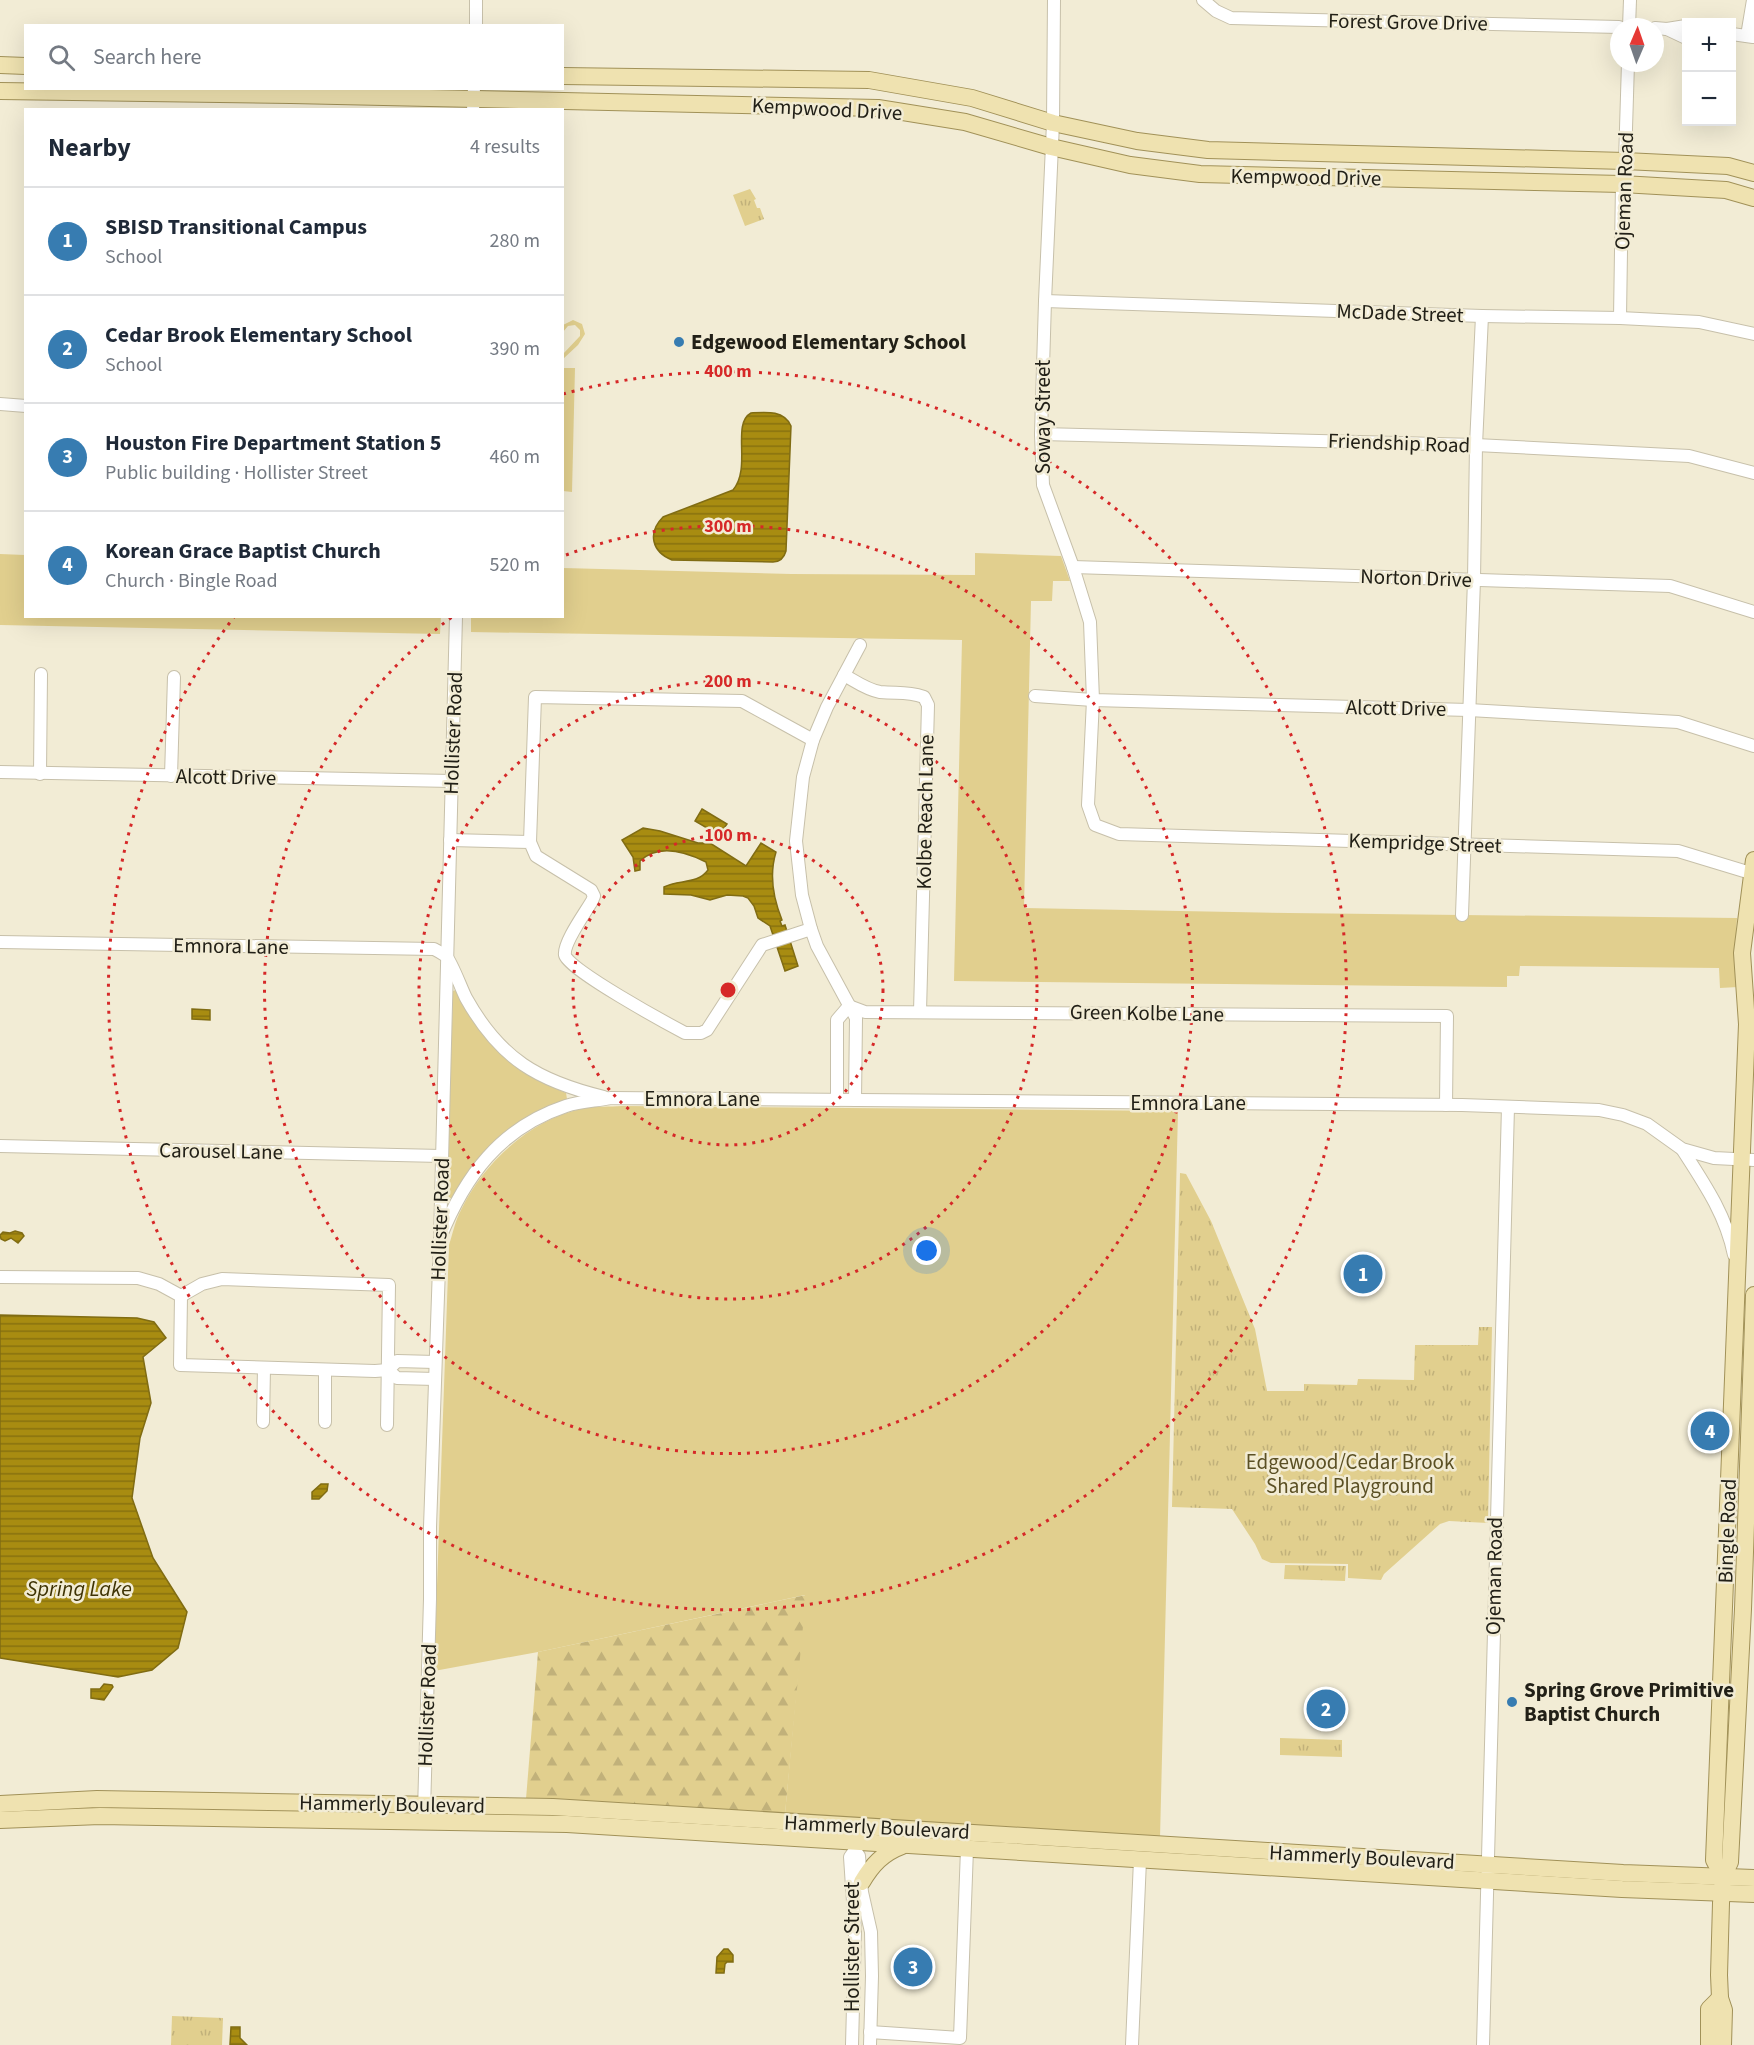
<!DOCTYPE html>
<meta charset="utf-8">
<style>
body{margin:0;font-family:"Source Sans 3",sans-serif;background:#f6f6f7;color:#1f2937}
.controls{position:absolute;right:18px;top:18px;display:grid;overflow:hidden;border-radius:0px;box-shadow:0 6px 24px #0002}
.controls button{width:54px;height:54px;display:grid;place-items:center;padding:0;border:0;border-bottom:2px solid #e0e1e3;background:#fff;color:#1f2937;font:30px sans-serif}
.compass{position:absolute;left:1610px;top:18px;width:54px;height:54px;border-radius:50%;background:#fff;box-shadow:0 6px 24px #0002;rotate:2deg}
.you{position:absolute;left:927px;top:1251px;width:21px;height:21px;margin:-15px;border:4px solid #fff;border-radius:50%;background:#1a73e8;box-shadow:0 0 0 9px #1a73e833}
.badge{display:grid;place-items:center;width:39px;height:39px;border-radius:50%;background:#377cb1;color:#fff;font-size:20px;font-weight:700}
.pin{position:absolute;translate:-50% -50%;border:3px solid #fff;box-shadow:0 2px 6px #0006}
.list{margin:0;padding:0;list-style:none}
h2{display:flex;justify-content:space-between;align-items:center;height:78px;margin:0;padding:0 24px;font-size:26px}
h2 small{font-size:20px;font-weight:400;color:#747a83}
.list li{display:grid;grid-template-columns:39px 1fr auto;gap:18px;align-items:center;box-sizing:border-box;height:108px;padding:0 24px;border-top:2px solid #e0e1e3}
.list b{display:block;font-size:22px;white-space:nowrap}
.list p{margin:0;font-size:20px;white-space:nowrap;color:#747a83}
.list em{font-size:20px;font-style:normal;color:#747a83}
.icon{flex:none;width:33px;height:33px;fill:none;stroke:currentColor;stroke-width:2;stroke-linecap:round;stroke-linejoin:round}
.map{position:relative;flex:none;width:1754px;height:2045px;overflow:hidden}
.search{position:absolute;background:#fff;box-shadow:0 6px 24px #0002;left:24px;top:24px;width:540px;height:66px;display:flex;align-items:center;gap:15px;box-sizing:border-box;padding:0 21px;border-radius:0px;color:#747a83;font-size:22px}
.panel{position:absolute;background:#fff;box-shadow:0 6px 24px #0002;left:24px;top:108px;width:540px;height:510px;border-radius:0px}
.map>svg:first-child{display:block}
.green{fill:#e1cf8e}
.forest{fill:url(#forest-firs)}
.park{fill:url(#park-tufts)}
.water{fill:url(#water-rules);stroke:#806c13;stroke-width:1.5}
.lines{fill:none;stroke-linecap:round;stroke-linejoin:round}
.minor-casing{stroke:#c7c0aa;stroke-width:14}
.major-casing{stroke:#a19158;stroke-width:18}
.minor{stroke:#fff;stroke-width:12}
.major{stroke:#efe2b0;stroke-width:16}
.ring{fill:none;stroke:#d62828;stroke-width:3;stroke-dasharray:3 6}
.poi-dot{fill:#377cb1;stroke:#f2ecd5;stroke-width:2}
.labels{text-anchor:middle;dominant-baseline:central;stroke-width:5;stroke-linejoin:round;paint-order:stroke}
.street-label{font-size:21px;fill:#222017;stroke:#f2ecd5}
.poi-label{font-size:21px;font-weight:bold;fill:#222017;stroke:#f2ecd5;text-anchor:start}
.park-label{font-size:21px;fill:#5b5024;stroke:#f2ecd5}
.water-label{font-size:22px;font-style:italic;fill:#3f3304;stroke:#f2ecd5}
.centre{fill:#d62828;stroke:#f2ecd5;stroke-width:3}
.ring-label{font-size:18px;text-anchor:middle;font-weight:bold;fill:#d62828;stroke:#f2ecd5;stroke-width:5;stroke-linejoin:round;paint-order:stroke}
</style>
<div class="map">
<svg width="1754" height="2045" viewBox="0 0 1754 2045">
<defs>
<pattern id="forest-firs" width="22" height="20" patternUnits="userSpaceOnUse" patternTransform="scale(1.5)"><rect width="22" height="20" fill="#e1cf8e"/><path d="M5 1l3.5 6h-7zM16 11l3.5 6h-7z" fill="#c1b17a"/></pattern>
<pattern id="park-tufts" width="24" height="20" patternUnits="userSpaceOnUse" patternTransform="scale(1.5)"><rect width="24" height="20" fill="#e1cf8e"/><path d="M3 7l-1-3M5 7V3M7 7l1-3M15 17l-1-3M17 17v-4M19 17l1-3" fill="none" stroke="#c1b17a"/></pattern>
<pattern id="water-rules" width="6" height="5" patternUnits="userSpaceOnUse" patternTransform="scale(1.5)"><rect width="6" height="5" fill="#a88c11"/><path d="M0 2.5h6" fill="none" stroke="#88720f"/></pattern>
</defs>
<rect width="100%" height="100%" fill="#f2ecd5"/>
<g class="green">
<path d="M573,320L582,324L585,334L578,345L563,359V354L580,336V330L575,325L568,326L563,332V325Z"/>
<path d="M563,368H575L572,492L563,491Z"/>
<path d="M975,553L1061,556L1070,581H1053L1052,601H1031L1024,908L1289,913L1737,918L1735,955L1738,987L1720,988L1719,968L1520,966L1519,976H1507V987L954,981L962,640L471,632V617L562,616L563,568L791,574L975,575Z"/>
<path d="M0,554L25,555L26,616H441L440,634L0,625Z"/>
<path d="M458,989L535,1079L566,1093L567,1099L534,1116L453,1198H449L447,1192L453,991Z"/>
<path d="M622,1106L1178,1111L1160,1838L785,1814L805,1595L538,1652L434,1671L449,1245C453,1233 455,1221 461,1210C484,1162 532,1118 585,1108C597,1106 610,1107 622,1106Z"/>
</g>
<path class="forest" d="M806,1595L785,1814L526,1799L538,1652Z"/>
<g class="park">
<path d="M750,189L756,199L754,200L757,208H760L764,219L745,226L733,195Z"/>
<path d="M1180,1173L1186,1174L1211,1221L1255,1329L1267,1391H1304V1384L1357,1385L1358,1379L1414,1380L1415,1345H1478L1479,1327H1492L1488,1523L1449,1521L1440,1524L1384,1574L1381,1580L1348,1578V1564L1271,1563L1262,1559L1255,1544L1232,1509L1172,1507Z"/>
<path d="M1285,1565L1346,1566L1345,1581L1284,1579Z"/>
<path d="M1280,1738L1342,1740V1757L1280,1755Z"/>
<path d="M172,2016L223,2018L222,2045H171Z"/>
</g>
<g class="water">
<path d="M751,413C766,412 784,410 791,426L786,551C784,558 780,562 773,562L672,560C652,552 647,533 663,517L733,490C752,468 731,424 751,413Z"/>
<path d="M702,809L727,824L719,835L695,821Z"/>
<path d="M643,828L660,831L698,843H710L746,866L761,843L776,852C769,875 773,898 782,920L780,921L782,926L785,925L798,966L785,971L770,926L758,918L754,906L748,898L743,896L727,895L710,900L691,895L664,894V887C679,879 697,885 708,870L706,862C686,852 659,843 640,861V870L635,871L633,857L622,840Z"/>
<path d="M192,1009L210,1010V1020L192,1019Z"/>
<path d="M15,1231L22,1233L24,1236L18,1243L11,1238L5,1241L1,1239L0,1235L3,1232L10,1233Z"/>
<path d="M0,1315L137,1318L154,1322L166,1338L143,1357L151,1403L140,1438L132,1498L153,1558L187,1612L178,1648L152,1670L118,1677L0,1658Z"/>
<path d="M321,1484H328L327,1491L319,1499H312V1492Z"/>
<path d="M104,1684L112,1685L113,1687L104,1700L91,1698V1689H100Z"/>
<path d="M724,1949H728L733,1955V1962H727L725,1964L724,1973H716L717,1957Z"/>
<path d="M231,2027H240V2038L247,2045H230Z"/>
</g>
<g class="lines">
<g class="minor-casing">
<g id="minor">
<path d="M1054,0L1053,123L1045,301L1041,434L1043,485L1073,567L1090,622L1093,700L1088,805L1095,825L1119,834L1678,851L1754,874"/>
<path d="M1203,0L1216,11L1231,18L1619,27"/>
<path d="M476,26V0"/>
<path d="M1629,27L1630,0"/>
<path d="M1655,28L1667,29L1686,26"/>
<path d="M1667,29L1686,38"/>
<path d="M1732,34L1753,37"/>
<path d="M1747,36L1753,0"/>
<path d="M473,110L474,88"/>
<path d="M1045,301L1482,316L1620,318L1699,322L1754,334"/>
<path d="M1620,318L1622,184L1625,161L1628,63"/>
<path d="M0,404L26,406"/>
<path d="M1041,434L1476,445L1689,456L1754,473"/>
<path d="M1073,567L1670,586L1754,612"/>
<path d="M844,675C855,681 867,690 880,692C898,694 905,691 924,697L928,705L920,1012"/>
<path d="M1035,696L1093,700L1469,710L1678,722L1754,746"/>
<path d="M0,772L452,781"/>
<path d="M40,774L41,674"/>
<path d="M171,776L174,677"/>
<path d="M450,840L530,842L536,856L591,890L594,896L592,901C585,913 563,943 565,955C567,969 668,1024 685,1033H701L707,1030L762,945L811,929"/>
<path d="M530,842L535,697L742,701L813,740"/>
<path d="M1462,915L1474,580L1476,445L1482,316"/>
<path d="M0,942L434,949C438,951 443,954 446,956C452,963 461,988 466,998C500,1059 538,1081 604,1097"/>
<path d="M849,1006L865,1012L1447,1016L1446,1105"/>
<path d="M837,1100V1020L849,1006"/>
<path d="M855,1100L856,1018L817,946L811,929L802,895L796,841L803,777L813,740L827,707L860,645"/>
<path d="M0,1146L441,1156"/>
<path d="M1682,1149C1704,1183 1726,1215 1734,1255"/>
<path d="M440,1238C465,1176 500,1128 566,1106C580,1101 596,1101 611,1098L1462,1105L1599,1110L1623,1115L1647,1124L1682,1149L1714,1158L1754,1160"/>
<path d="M0,1277L138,1278L159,1284L181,1296L202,1284L222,1279L389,1285L387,1425"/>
<path d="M181,1296L180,1365L375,1371L388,1370L397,1361L435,1362"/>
<path d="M388,1370L397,1378L435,1379"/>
<path d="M263,1422L264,1368"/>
<path d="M325,1422V1370"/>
<path d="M424,1811L430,1599V1527L440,1238L456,616"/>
<path d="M855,1850L859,1856L862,1892L871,1932L872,1976L870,2045"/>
<path d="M870,2032L960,2038L967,1849"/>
<path d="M852,2045L855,1931L850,1857L855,1850V1835"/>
<path d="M1132,2045L1140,1860"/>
<path d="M1483,2045L1508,1107"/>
</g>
</g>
<g class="major-casing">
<g id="major">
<path d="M0,65L26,66"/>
<path d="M562,76L869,80L972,98L1053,123L1137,141L1208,150L1625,161L1728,166L1754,173"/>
<path d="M0,91L291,95L878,108L965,122L1051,147L1130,165L1200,174L1622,184L1726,190L1754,198"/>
<path d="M0,1804L97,1799L553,1807L1623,1873L1754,1878"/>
<path d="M0,1820L100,1816L567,1824L1622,1889L1754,1894"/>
<path d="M1723,1877L1714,1860L1747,1024L1742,953L1754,860"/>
<path d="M862,1882C872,1865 883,1853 902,1846"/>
<path d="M1709,2045V2009L1720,1998"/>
<path d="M1723,2045L1724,2010L1720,1998L1719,1975L1721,1903L1723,1877L1730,1862L1743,1609L1754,1295"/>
</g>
</g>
<use href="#minor" class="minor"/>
<use href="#major" class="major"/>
</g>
<g class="ring">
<circle cx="728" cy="990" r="155"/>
<circle cx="728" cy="990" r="309"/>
<path d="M566 555A464 464 0 1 1 452 617"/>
<path d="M563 394A619 619 0 1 1 234 617"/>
</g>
<g class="poi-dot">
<circle cx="679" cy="342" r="6"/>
<circle cx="1512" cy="1702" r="6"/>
</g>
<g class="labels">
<g class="street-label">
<text transform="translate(1408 22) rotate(1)">Forest Grove Drive</text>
<text transform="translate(827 109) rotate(3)">Kempwood Drive</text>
<text transform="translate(1306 177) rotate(1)">Kempwood Drive</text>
<text transform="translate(1624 191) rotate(-88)">Ojeman Road</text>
<text transform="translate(1400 313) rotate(2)">McDade Street</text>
<text transform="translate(1043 417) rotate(-90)">Soway Street</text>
<text transform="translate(1399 443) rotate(2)">Friendship Road</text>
<text transform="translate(1416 578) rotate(2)">Norton Drive</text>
<text transform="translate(1396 708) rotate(1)">Alcott Drive</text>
<text transform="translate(453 733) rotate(-88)">Hollister Road</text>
<text transform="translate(226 777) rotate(1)">Alcott Drive</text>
<text transform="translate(925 812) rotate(-89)">Kolbe Reach Lane</text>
<text transform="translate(1425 843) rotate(2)">Kempridge Street</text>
<text transform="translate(231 946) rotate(1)">Emnora Lane</text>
<text transform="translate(1147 1013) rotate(1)">Green Kolbe Lane</text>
<text x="702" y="1099">Emnora Lane</text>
<text x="1188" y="1103">Emnora Lane</text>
<text transform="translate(221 1151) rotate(1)">Carousel Lane</text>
<text transform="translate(440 1219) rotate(-88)">Hollister Road</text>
<text transform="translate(1727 1531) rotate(-88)">Bingle Road</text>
<text transform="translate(1494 1576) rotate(-89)">Ojeman Road</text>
<text transform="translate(427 1705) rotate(-88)">Hollister Road</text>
<text transform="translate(392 1804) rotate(1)">Hammerly Boulevard</text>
<text transform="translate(877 1827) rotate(3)">Hammerly Boulevard</text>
<text transform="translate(1362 1857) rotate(3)">Hammerly Boulevard</text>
<text transform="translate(852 1947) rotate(-90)">Hollister Street</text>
</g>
<g class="poi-label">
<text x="691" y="342">Edgewood Elementary School</text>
<text x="1524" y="1690">Spring Grove Primitive<tspan x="1524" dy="24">Baptist Church</tspan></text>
</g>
<g class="park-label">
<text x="1350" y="1462">Edgewood/Cedar Brook<tspan x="1350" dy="24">Shared Playground</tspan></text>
</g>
<g class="water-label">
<text x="79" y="1589">Spring Lake</text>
</g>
</g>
<circle cx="728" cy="990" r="9" class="centre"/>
<g class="ring-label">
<text x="728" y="377">400 m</text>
<text x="728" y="532">300 m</text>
<text x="728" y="687">200 m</text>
<text x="728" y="841">100 m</text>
</g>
</svg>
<div class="controls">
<button>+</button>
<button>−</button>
</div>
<svg class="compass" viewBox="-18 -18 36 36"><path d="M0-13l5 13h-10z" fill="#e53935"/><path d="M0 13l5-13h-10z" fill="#747a83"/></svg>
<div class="you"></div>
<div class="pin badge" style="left:1363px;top:1274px">1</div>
<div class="pin badge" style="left:1326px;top:1709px">2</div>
<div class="pin badge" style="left:913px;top:1967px">3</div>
<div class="pin badge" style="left:1710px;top:1431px">4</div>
<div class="search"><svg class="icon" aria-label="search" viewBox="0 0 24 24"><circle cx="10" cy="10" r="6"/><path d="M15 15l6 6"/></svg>Search here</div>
<section class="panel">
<h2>Nearby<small>4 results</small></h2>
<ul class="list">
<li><span class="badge">1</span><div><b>SBISD Transitional Campus</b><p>School</p></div><em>280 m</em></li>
<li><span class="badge">2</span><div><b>Cedar Brook Elementary School</b><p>School</p></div><em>390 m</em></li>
<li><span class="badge">3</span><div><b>Houston Fire Department Station 5</b><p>Public building · Hollister Street</p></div><em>460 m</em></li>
<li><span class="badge">4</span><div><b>Korean Grace Baptist Church</b><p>Church · Bingle Road</p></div><em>520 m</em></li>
</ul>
</section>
</div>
